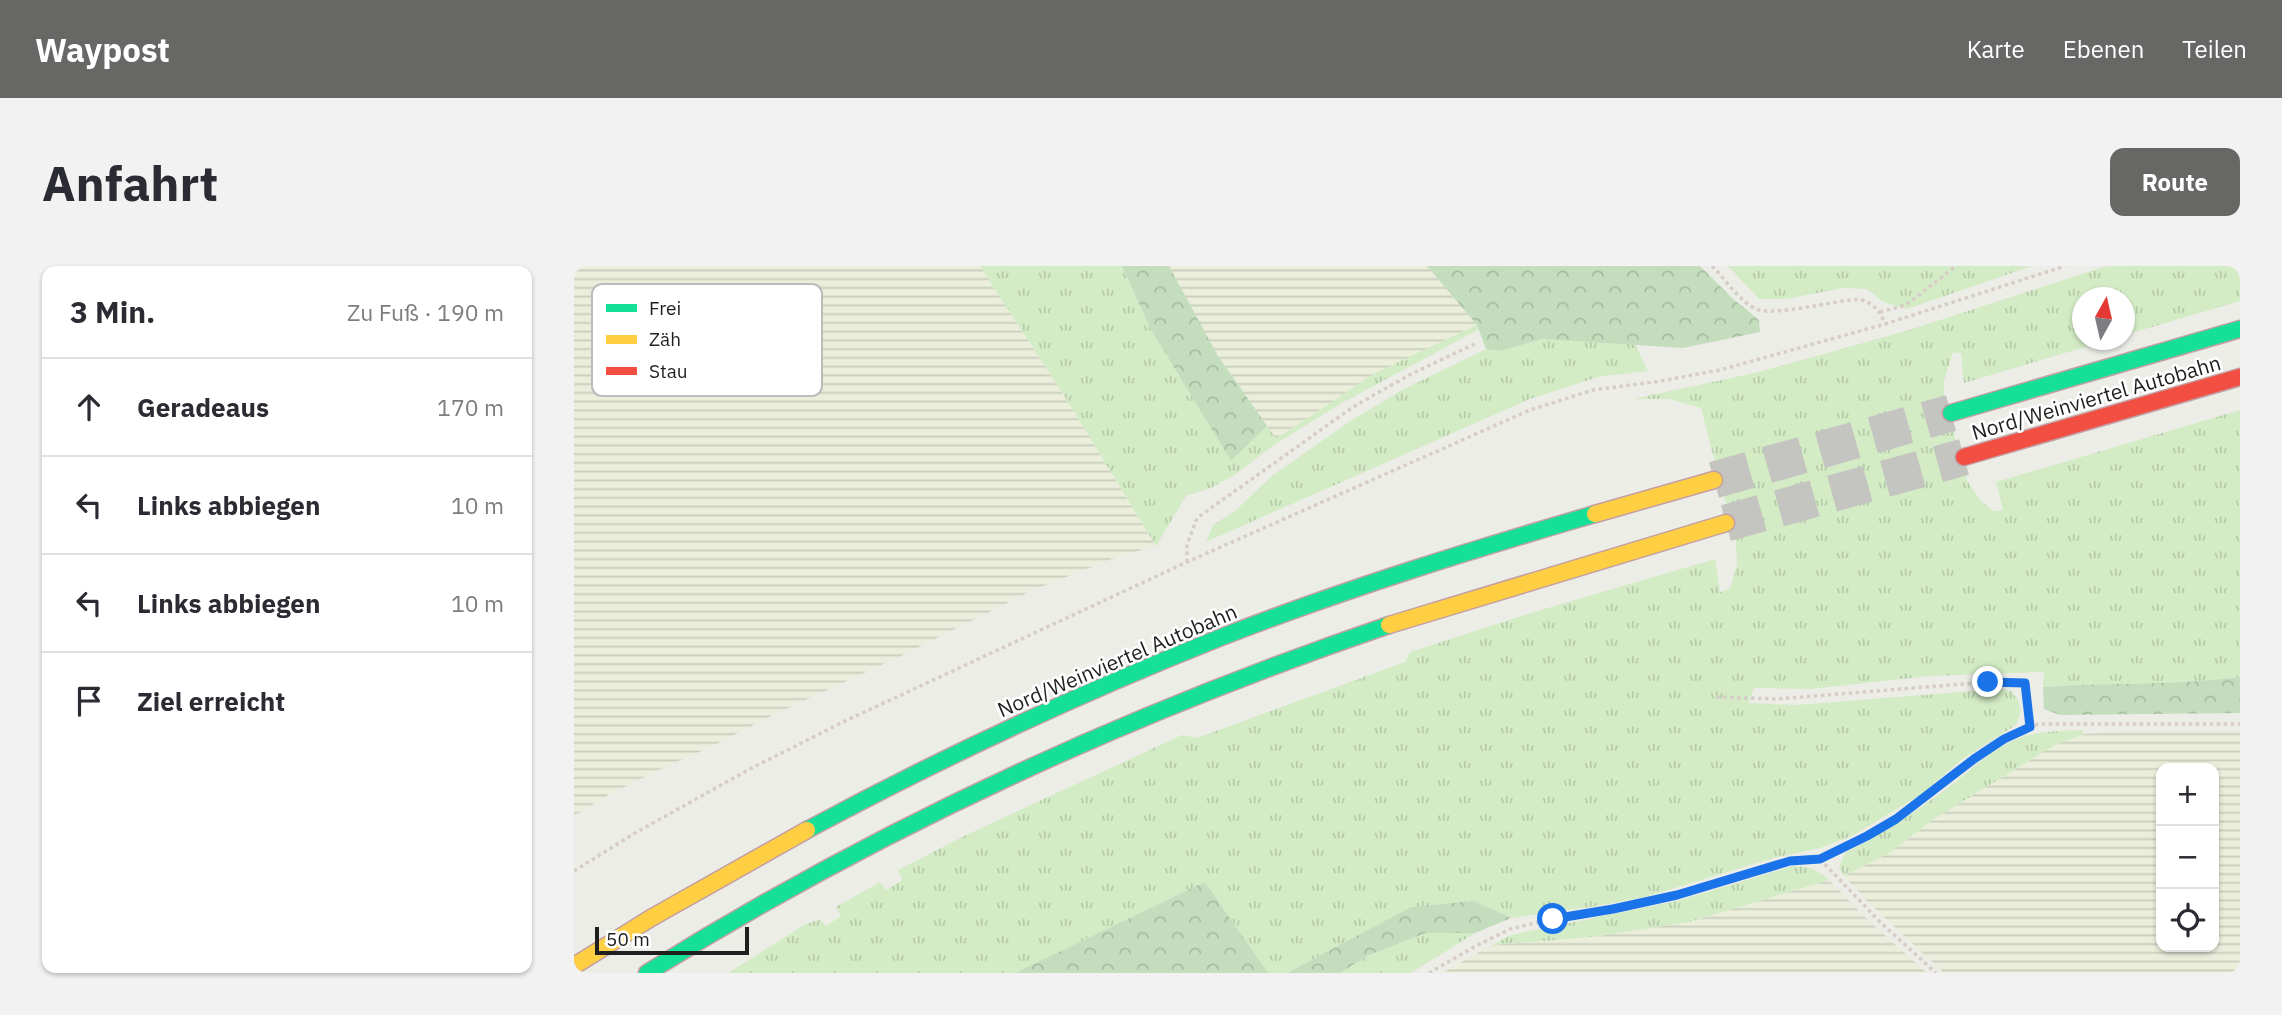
<!DOCTYPE html>
<html lang="de">
<meta charset="utf-8">
<style>
body{margin:0;font-family:"IBM Plex Sans",sans-serif;background:#f2f2f3;color:#2b2b33}
.controls{position:absolute;right:21px;bottom:21px;display:grid;overflow:hidden;border-radius:14px;box-shadow:0 2px 5px #0004}
.controls button{width:63px;height:63px;display:grid;place-items:center;padding:0;border:0;border-bottom:2px solid #e1e1e2;background:#fff;color:#2b2b33;font:35px sans-serif}
.compass{position:absolute;left:1498px;top:21px;width:63px;height:63px;border-radius:50%;background:#fff;box-shadow:0 2px 5px #0004;rotate:8deg}
.scale{position:absolute;left:21px;bottom:18px;width:154px;box-sizing:border-box;padding-left:7px;border:4px solid #1f1f1f;border-top:0;font-size:19px;line-height:24px;white-space:nowrap;color:#1f1f1f;-webkit-text-stroke:5px #fff;paint-order:stroke}
.stop{position:absolute;width:21px;height:21px;margin:-16px;border:5px solid #1a73e8;border-radius:50%;background:#fff}
.stop.end{background:#1a73e8;border-color:#fff;box-shadow:0 2px 7px #0008}
.list{margin:0;padding:0;list-style:none}
h2{display:flex;justify-content:space-between;align-items:center;height:91px;margin:0;padding:0 28px;font-size:30px}
h2 small{font-size:23px;font-weight:400;color:#7c7c81}
.list li{display:grid;grid-template-columns:46px 1fr auto;gap:21px;align-items:center;box-sizing:border-box;height:98px;padding:0 28px;border-top:2px solid #e1e1e2}
.list b{display:block;font-size:26px;white-space:nowrap}
.list em{font-size:23px;font-style:normal;color:#7c7c81}
.icon{flex:none;width:38px;height:38px;fill:none;stroke:currentColor;stroke-width:2;stroke-linecap:round;stroke-linejoin:round}
.map{position:relative;flex:none;width:1666px;height:707px;overflow:hidden;border-radius:14px}
header{display:flex;align-items:center;gap:42px;box-sizing:border-box;height:98px;padding:0 35px;background:#676765;color:#fff}
header strong{font-size:33px}
nav{display:flex;gap:38px;margin-inline-start:auto;font-size:24px}
.intro{display:flex;align-items:center;justify-content:space-between;box-sizing:border-box;height:168px;padding:0 42px}
h1{margin:0;font-size:49px}
.button{padding:18px 32px;border-radius:14px;background:#676765;color:#fff;font-size:24px;font-weight:700}
main{display:flex;gap:42px;padding:0 42px}
aside{flex:1;background:#fff;border-radius:14px;box-shadow:0 2px 5px #0004}
.map>svg:first-child{display:block}
.farmland{fill:url(#farmland-rules);fill-rule:evenodd}
.grass{fill:url(#grass-tufts)}
.forest{fill:url(#forest-crowns)}
.lines{fill:none;stroke-linecap:round;stroke-linejoin:round}
.highway-tunnel{stroke:#c4c4c0;stroke-width:37;stroke-dasharray:37 18;stroke-linecap:butt}
.fast-casing{stroke:#c39fa3;stroke-width:19}
.slow-casing{stroke:#c39fa3;stroke-width:19}
.jam-casing{stroke:#c39fa3;stroke-width:19}
.path{stroke:#d7ccc6;stroke-width:3.5;stroke-dasharray:3.5 3.5;stroke-linecap:butt}
.fast{stroke:#16e098;stroke-width:16}
.slow{stroke:#ffcf43;stroke-width:16}
.jam{stroke:#f24e42;stroke-width:16}
.route{stroke:#1a73e8;stroke-width:9}
.labels{text-anchor:middle;dominant-baseline:central;stroke-width:5;stroke-linejoin:round;paint-order:stroke}
.street-label{font-size:21px;fill:#1f1f1f;stroke:#fff}
.key{fill:#fff;stroke:#bcbcbc;stroke-width:2}
.key-label{font-size:19px;fill:#1f1f1f}
</style>
<header>
<strong>Waypost</strong>
<nav><a>Karte</a><a>Ebenen</a><a>Teilen</a></nav>
</header>
<div class="intro"><h1>Anfahrt</h1><a class="button">Route</a></div>
<main>
<aside>
<h2>3 Min.<small>Zu Fuß · 190 m</small></h2>
<ul class="list">
<li><svg class="icon" aria-label="ahead" viewBox="0 0 24 24"><path d="M12 20V5M6 11l6-6 6 6"/></svg><div><b>Geradeaus</b></div><em>170 m</em></li>
<li><svg class="icon" aria-label="left" viewBox="0 0 24 24"><path d="M17 20v-9H6M10 6l-5 5 5 5"/></svg><div><b>Links abbiegen</b></div><em>10 m</em></li>
<li><svg class="icon" aria-label="left" viewBox="0 0 24 24"><path d="M17 20v-9H6M10 6l-5 5 5 5"/></svg><div><b>Links abbiegen</b></div><em>10 m</em></li>
<li><svg class="icon" aria-label="arrive" viewBox="0 0 24 24"><path d="M6 21V4h12l-3 4 3 4H6"/></svg><div><b>Ziel erreicht</b></div></li>
</ul>
</aside>
<div class="map">
<svg width="1666" height="707" viewBox="0 0 1666 707">
<defs>
<pattern id="farmland-rules" width="6" height="5" patternUnits="userSpaceOnUse" patternTransform="scale(1.75)"><rect width="6" height="5" fill="#eaeedb"/><path d="M0 2.5h6" fill="none" stroke="#c8ccbc"/></pattern>
<pattern id="grass-tufts" width="24" height="20" patternUnits="userSpaceOnUse" patternTransform="scale(1.75)"><rect width="24" height="20" fill="#d4ecc6"/><path d="M3 7l-1-3M5 7V3M7 7l1-3M15 17l-1-3M17 17v-4M19 17l1-3" fill="none" stroke="#b6caaa"/></pattern>
<pattern id="forest-crowns" width="20" height="18" patternUnits="userSpaceOnUse" patternTransform="scale(1.75)"><rect width="20" height="18" fill="#c3ddbd"/><path d="M2 6a3 3 0 1 1 6 0M12 15a3 3 0 1 1 6 0" fill="none" stroke="#a7bda2"/></pattern>
</defs>
<rect width="100%" height="100%" fill="#edede8"/>
<g class="farmland">
<path d="M0,0H406L496,139L582,280L548,289L459,324L331,388L197,450L139,480L95,499L36,528L0,550Z"/>
<path d="M595,0H853L903,59L801,108L701,173L644,90Z"/>
<path d="M1554,465H1666V707H1370L1296,638L1270,610L1315,587L1360,553L1481,479L1510,468ZM1587,502H1640V681H1587Z"/>
<path d="M1255,614L1297,657L1353,707H868L918,679L1018,671L1115,656Z"/>
</g>
<g class="grass">
<path d="M406,0H548L576,62L657,195L693,160L702,173L801,107L903,59L904,64L766,138L697,181L662,208L637,222L612,230L582,280L496,139Z"/>
<path d="M1154,0H1458L1333,43L1309,36L1293,23L1269,22L1212,33H1185Z"/>
<path d="M1533,0H1666V35L1551,69L1550,32H1508V74H1535L1390,117L1387,88L1379,86L1370,115V131L1393,215L1407,235L1419,245L1429,244L1422,216L1666,144V411C1601,420 1534,416 1469,421L1470,406L1356,410L1237,423L1180,422L1174,437L1222,439L1424,423L1437,425L1444,434L1447,445L1442,459L1387,494L1348,528L1278,570L1246,582L1200,592L1071,631L1023,640L937,652L900,635L837,641L713,707H694L631,616L441,707H154L230,659L246,653L252,660L267,650L262,641L306,616L312,624L328,614L324,604L392,569L608,469L623,472L831,396L836,386L960,346L1141,293L1146,326L1156,323L1163,298L1162,277L1127,142L1095,133H1059L1185,106L1335,64Z"/>
<path d="M969,73L1061,78L1074,105L1024,111L956,133L632,276L639,259L662,244L699,209L778,154L828,124L912,83L926,85Z"/>
<path d="M1508,464L1510,468L1481,479L1360,553L1315,587L1270,610L1265,601L1271,587C1308,569 1341,546 1375,521C1397,504 1418,483 1445,472C1465,465 1487,465 1508,464Z"/>
<path d="M1219,600C1234,600 1244,603 1255,614L1115,656L1018,671L918,679L937,669L1103,635Z"/>
<path d="M852,667H901L837,707H766L795,689Z"/>
</g>
<g class="forest">
<path d="M548,0H595L644,90L693,160L657,195L576,62Z"/>
<path d="M853,0H1126L1158,32L1185,54L1186,66L1109,82L969,73L926,85L912,83L903,59Z"/>
<path d="M1666,411V447L1486,449L1470,443L1469,421C1534,416 1601,420 1666,411Z"/>
<path d="M631,616L694,707H441Z"/>
<path d="M900,635L937,652L901,667H852L795,689L766,707H713L837,641Z"/>
</g>
<g class="lines">
<g class="highway-tunnel">
<path d="M1140,214L1377,147"/>
<path d="M1152,257L1390,191"/>
</g>
<g class="fast-casing">
<g id="fast">
<path d="M1377,147L1666,63"/>
<path d="M233,564C367,492 504,428 645,372C768,324 894,285 1021,248"/>
<path d="M73,707C305,562 557,447 815,359"/>
</g>
</g>
<g class="slow-casing">
<g id="slow">
<path d="M1021,248L1140,214"/>
<path d="M815,359L1152,257"/>
<path d="M0,700L77,652L233,564"/>
</g>
</g>
<g class="jam-casing">
<path id="jam" d="M1390,191L1666,111"/>
</g>
<g class="path">
<path d="M1138,0C1152,14 1164,34 1182,43C1199,51 1263,34 1286,33C1300,38 1306,45 1311,58"/>
<path d="M1306,46L1332,39L1382,0"/>
<path d="M613,296V279L623,252L779,141L837,108L903,77"/>
<path d="M1142,431L1203,433L1414,416L1451,417L1456,461"/>
<path d="M1246,593L1307,657L1362,707"/>
<path d="M0,605L61,567L174,504L269,456L613,296L956,144L1019,124L1087,115L1146,104L1311,58L1491,0"/>
<path d="M855,707L898,682L936,663L979,653L1039,643L1103,629L1216,595L1246,593L1293,570L1322,553L1430,473L1464,458H1666"/>
</g>
<use href="#fast" class="fast"/>
<use href="#slow" class="slow"/>
<use href="#jam" class="jam"/>
</g>
<g class="lines">
<path class="route" d="M979,653L1039,643L1103,629L1216,595L1246,593L1293,570L1322,553L1400,493L1430,473L1456,461L1451,417L1414,416"/>
</g>
<g class="labels">
<g class="street-label">
<text transform="translate(1522 131) rotate(-16)">Nord/Weinviertel Autobahn</text>
<text transform="translate(543 394) rotate(-23)">Nord/Weinviertel Autobahn</text>
</g>
</g>
<rect x="18" y="18" width="230" height="112" rx="10" class="key"/>
<rect x="32" y="38" width="31" height="8" fill="#16e098"/>
<rect x="32" y="69" width="31" height="9" fill="#ffcf43"/>
<rect x="32" y="101" width="31" height="8" fill="#f24e42"/>
<g class="key-label">
<text x="75" y="49">Frei</text>
<text x="75" y="80">Zäh</text>
<text x="75" y="112">Stau</text>
</g>
</svg>
<div class="controls">
<button>+</button>
<button>−</button>
<button><svg class="icon" aria-label="locate" viewBox="0 0 24 24"><circle cx="12" cy="12" r="6"/><path d="M12 2v4M12 18v4M2 12h4M18 12h4"/></svg></button>
</div>
<svg class="compass" viewBox="-18 -18 36 36"><path d="M0-13l5 13h-10z" fill="#e53935"/><path d="M0 13l5-13h-10z" fill="#7c7c81"/></svg>
<div class="scale">50 m</div>
<div class="stop" style="left:979px;top:653px"></div>
<div class="stop end" style="left:1414px;top:416px"></div>
</div>
</main>
